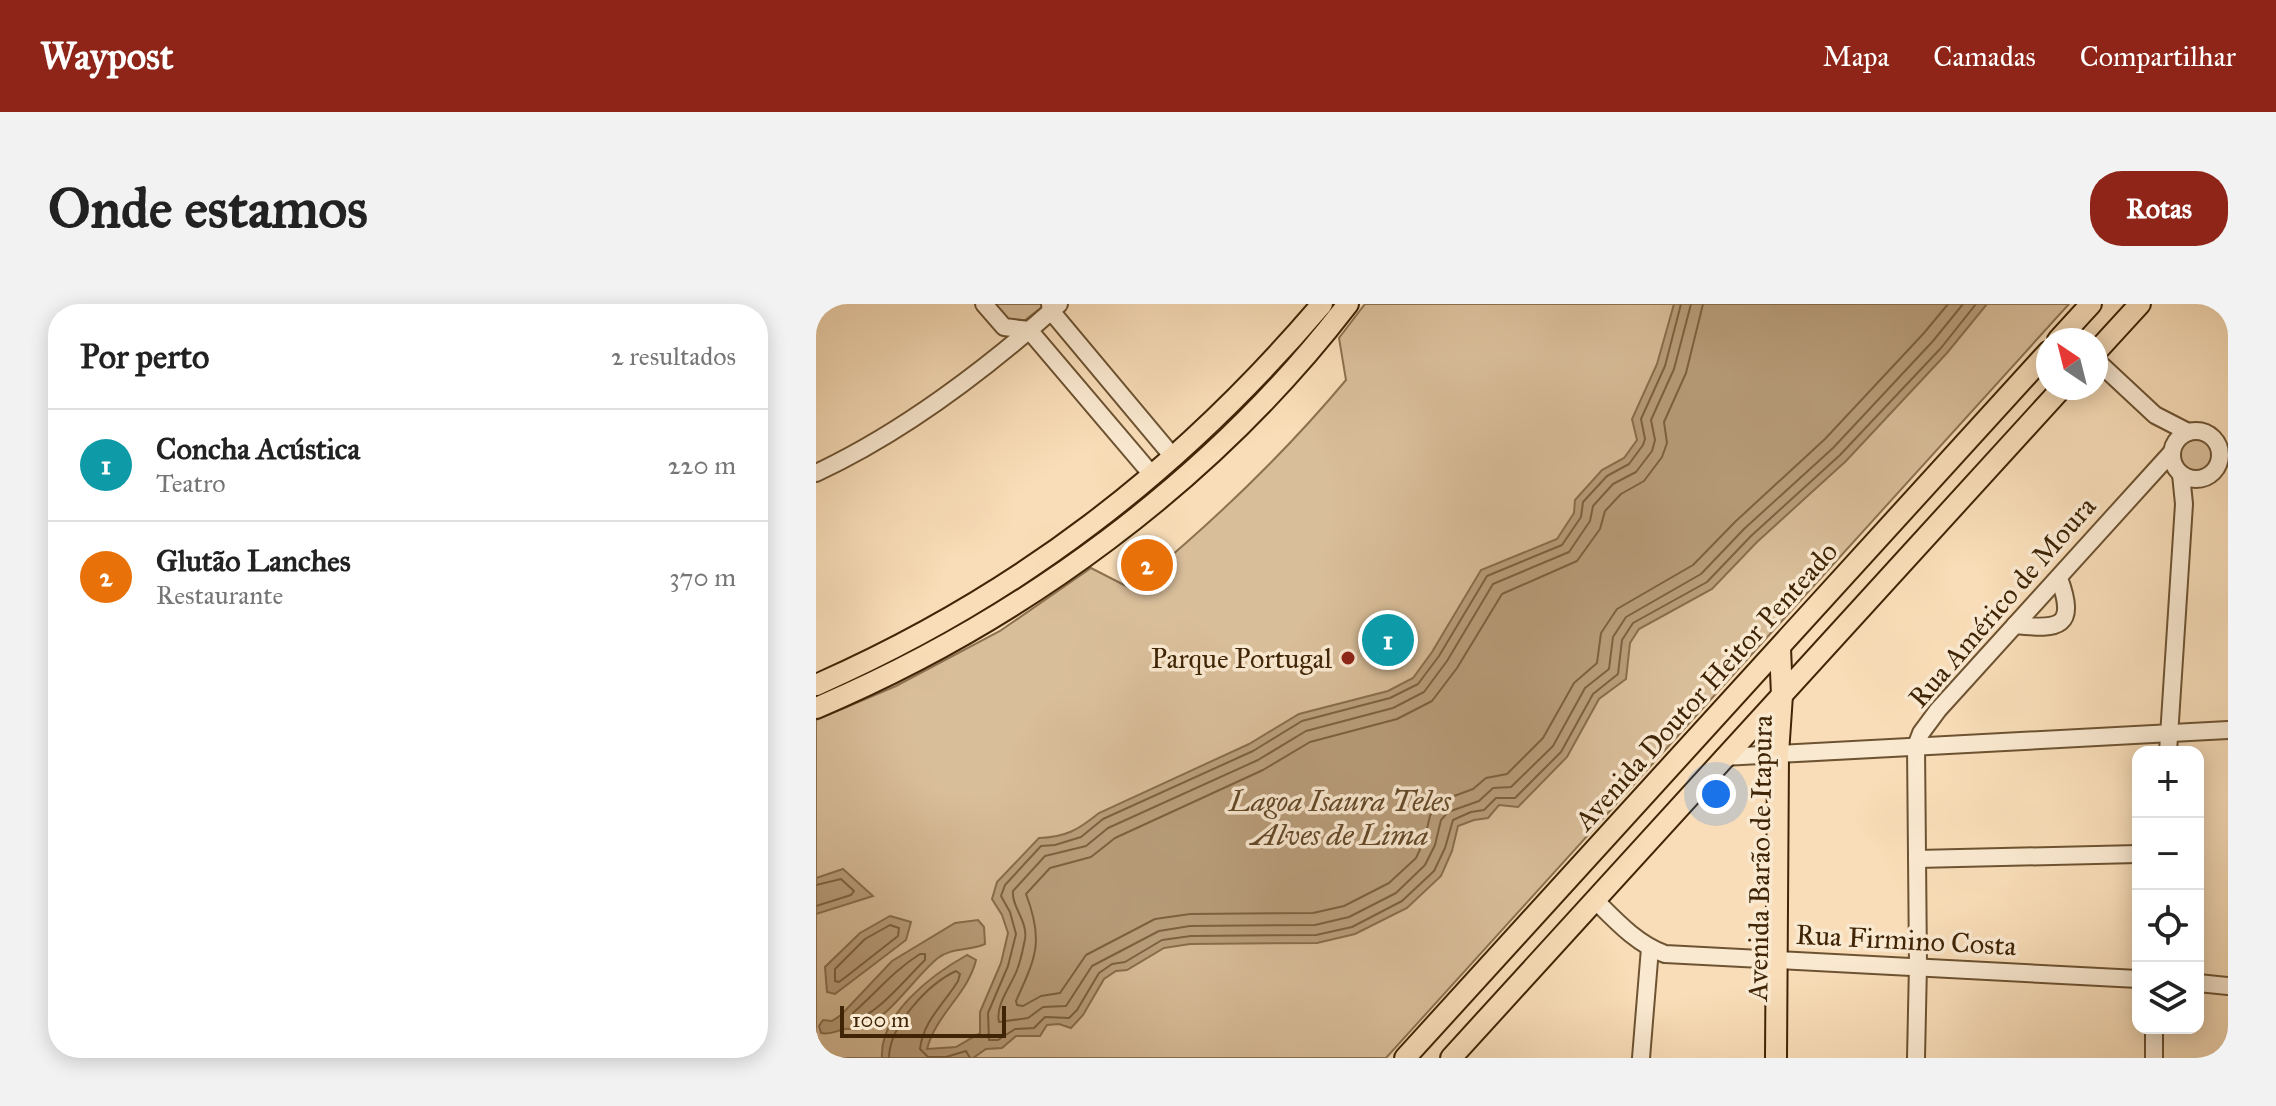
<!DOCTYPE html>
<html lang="pt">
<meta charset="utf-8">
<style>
body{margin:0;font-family:"IM FELL Great Primer",serif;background:#f2f2f2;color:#222}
.controls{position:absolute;right:24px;bottom:24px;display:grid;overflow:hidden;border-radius:16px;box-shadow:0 4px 20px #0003}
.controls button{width:72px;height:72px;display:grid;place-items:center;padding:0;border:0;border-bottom:2px solid #e0e0e0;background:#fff;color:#222;font:40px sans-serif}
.compass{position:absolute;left:1220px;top:24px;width:72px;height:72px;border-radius:50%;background:#fff;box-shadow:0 4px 20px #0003;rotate:325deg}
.scale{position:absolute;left:24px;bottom:20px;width:166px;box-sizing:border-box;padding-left:8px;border:4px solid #3f2506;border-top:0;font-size:22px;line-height:28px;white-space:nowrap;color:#3f2506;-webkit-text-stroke:6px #fae9d1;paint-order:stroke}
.you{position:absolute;left:900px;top:490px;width:28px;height:28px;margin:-20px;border:6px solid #fff;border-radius:50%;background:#1a73e8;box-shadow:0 0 0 12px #1a73e833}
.badge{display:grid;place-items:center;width:52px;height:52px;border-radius:50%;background:#8f2418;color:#fff;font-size:26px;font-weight:700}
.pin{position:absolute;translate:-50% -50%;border:4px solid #fff;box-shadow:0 2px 8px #0006}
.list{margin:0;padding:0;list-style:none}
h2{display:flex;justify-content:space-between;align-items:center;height:104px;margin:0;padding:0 32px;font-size:34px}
h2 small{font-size:26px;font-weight:400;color:#767676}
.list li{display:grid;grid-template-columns:52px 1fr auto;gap:24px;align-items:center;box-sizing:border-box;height:112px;padding:0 32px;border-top:2px solid #e0e0e0}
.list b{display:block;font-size:30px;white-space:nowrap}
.list p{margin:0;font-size:26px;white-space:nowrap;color:#767676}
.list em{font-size:26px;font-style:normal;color:#767676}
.icon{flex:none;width:44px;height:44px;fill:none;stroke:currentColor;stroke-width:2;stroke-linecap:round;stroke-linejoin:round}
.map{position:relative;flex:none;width:1412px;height:754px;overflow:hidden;border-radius:32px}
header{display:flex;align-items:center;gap:48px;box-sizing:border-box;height:112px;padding:0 40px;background:#8f2418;color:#fff}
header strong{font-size:38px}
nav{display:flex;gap:44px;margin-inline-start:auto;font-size:28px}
.intro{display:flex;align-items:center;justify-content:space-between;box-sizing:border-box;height:192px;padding:0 48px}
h1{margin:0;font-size:56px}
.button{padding:20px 36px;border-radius:32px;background:#8f2418;color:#fff;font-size:28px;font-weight:700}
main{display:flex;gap:48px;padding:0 48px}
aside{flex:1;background:#fff;border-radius:32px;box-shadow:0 4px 20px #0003}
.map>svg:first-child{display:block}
.green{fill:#d9be9a;stroke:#8c7250;stroke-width:2}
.water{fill:#b99e7b;stroke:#886e4c;stroke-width:2}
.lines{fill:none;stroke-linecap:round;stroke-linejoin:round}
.shore{stroke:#7c6240;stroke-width:2}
.minor-casing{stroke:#6d5332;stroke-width:20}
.major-casing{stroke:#3f2506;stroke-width:24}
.minor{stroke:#fae9d1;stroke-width:16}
.major{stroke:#f8ddb8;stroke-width:20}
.poi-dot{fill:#8f2418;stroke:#fae9d1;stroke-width:3}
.labels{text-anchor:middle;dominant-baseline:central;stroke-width:7;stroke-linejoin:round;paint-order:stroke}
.street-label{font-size:28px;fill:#3f2506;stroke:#fae9d1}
.poi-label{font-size:28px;fill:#3f2506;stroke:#fae9d1;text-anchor:end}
.water-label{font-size:30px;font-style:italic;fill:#644929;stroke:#fae9d1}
</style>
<header>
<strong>Waypost</strong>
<nav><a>Mapa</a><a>Camadas</a><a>Compartilhar</a></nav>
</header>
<div class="intro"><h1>Onde estamos</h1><a class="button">Rotas</a></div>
<main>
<aside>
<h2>Por perto<small>2 resultados</small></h2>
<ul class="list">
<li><span class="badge" style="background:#0f9aa8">1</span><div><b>Concha Acústica</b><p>Teatro</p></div><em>220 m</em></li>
<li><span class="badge" style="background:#e8710a">2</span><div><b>Glutão Lanches</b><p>Restaurante</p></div><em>370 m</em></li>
</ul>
</aside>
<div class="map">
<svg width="1412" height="754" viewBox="0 0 1412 754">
<rect width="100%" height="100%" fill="#f8ddb8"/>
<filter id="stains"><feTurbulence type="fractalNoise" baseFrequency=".0025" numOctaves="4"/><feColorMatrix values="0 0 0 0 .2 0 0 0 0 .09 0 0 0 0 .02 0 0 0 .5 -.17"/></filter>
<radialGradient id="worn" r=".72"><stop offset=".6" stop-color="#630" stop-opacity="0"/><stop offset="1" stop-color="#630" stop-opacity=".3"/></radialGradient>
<g class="green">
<path d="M177,0H226V3L208,17L192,19Z"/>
<path d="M549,0H1253L570,754H0V416L80,382L184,327L275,264L314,284L328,275C401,214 469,149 530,76L523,34Z"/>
<circle cx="1380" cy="151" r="20"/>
</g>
<g class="water">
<path d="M858,0H1171L1131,49L1030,157L941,238L896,285L823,325L814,339L810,375L783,395L751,453L702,503L683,501L672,514L658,516L642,522L636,547L625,572L591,604L539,630L501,639L374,640L348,644L311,666L300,667L288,675L267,711L255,724L243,720L231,721L224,732H200L186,744L170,745L157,754H66C63,710 117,670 151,651L160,656C152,690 120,710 111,745L140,743L164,729V708L185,659L192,629L186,611L176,595L181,578L223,534C250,533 262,526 283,509L433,440L483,410L572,387L597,374L616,348L665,266L741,235L758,209L759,196L786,166L808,154L821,136L816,115L841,60Z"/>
<path d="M27,565L57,592L0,610V574Z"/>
<path d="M74,612L95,618L90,636L19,690L11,688L9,663L44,629Z"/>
<path d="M162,616L168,623L169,640C154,647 136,643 122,654C99,672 70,719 42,725C37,726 33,724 29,725C20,727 14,731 5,729L3,722L7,716L16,717L25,711L76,657L139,619Z"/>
</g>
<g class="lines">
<g class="shore">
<path d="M865,0L849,62L825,115L829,135L827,141L813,160L791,172L767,198L765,213L746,241L671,272L623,352L602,380L574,394L486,417L437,447L287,515L265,533L239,541L225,542L189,581L185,592L194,608L200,630L192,662L172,709L173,736H182L199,725L218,724L229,713L253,714L261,706L283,669L296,660L309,658L346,636L375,632L500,631L536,623L586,597L618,567L629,544L637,516L655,508L668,506L680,494H699L745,448L777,390L802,370L806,336L817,319L891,278L935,232L1024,151L1125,44L1160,0"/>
<path d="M875,0L858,65L835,116L839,136L836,147L820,168L797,180L777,202L774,217L753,248L677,280L631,357L608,388L577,404L490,427L442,456L292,524L270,542L229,552L197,587C195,602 212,617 209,635C207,645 205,656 201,666C195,682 179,701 183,718L212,714L227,703L250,702L276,662L343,627L374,622L499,621L533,613L580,589L609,561L619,541L625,516L632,508L663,497L677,484L695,483L737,442L769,384L793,365L797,333L810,313L885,270L928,225L1017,144L1117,37L1147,0"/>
<path d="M887,0L870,69L848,118L851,139L846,153L828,177L805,190L789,207L784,225L761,257L686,290L641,364L616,397L581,415L494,438L447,466L299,534L275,553L234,564L210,590C228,637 220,653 200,697L201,701L207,702L225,692L244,689L270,651L339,615L374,610L497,609L528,602L573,579L600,554L608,537L614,512L620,502L630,495L657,485L670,474L691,470L727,434L758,379L781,359L785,329L801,305L877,261L920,217L1009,135L1108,29L1132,0"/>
<path d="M0,581L25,575L38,587L35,591L0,602"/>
<path d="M74,621L83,624L82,632L31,672L23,678L19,677V665L49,635Z"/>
<path d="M104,650H109V656C93,671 57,716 36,716L37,709C61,688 77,667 104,650Z"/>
<path d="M73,754C73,722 112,680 140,667L144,670L142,677C128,700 107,717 104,745L112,753H130L150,747L154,754"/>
</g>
<g class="minor-casing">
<g id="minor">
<path d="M168,0L188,23L213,26L337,172"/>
<path d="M234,0L235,7L358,154"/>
<path d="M1280,56L1339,111L1372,128"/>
<circle cx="1380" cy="151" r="24"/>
<path d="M0,169C86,129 173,63 243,0"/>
<path d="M1199,321C1244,326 1261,323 1243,274"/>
<path d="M1352,448L1368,200L1365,170"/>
<path d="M907,453L1412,426"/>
<path d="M1101,555L1322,550"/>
<path d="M779,596C800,617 821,640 849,650L1322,675"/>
<path d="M1382,679L1412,682"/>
<path d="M825,754L834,644"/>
<path d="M1100,754L1102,661L1100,442L1105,429L1122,406L1356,148"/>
<path d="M1338,754V724"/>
</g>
</g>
<g class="major-casing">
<g id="major">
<path d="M1242,36L1275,0"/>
<path d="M1280,48L1324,0"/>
<path d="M0,381C202,292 363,168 506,0"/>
<path d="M0,404C205,317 396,177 532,0"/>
<path d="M589,754L1232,48"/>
<path d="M635,754L1246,84"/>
<path d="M960,754L962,450L966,391L964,344"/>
</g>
</g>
<use href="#minor" class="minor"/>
<use href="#major" class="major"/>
</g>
<circle class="poi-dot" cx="532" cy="354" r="8"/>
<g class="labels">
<g class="street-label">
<text transform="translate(1186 298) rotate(-49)">Rua Américo de Moura</text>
<text transform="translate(890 382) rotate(-48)">Avenida Doutor Heitor Penteado</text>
<text transform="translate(944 554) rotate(-89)">Avenida Barão de Itapura</text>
<text transform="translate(1090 636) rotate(3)">Rua Firmino Costa</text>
</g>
<g class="poi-label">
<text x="516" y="354">Parque Portugal</text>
</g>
<g class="water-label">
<text x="524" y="497">Lagoa Isaura Teles<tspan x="524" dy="34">Alves de Lima</tspan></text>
</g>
</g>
<rect width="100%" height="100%" filter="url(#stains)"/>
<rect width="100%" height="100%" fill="url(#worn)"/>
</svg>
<div class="controls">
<button>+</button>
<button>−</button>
<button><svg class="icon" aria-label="locate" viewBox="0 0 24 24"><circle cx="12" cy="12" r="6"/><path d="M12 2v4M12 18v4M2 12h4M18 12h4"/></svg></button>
<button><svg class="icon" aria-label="layers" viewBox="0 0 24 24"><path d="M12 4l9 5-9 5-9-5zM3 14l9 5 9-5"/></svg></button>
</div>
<svg class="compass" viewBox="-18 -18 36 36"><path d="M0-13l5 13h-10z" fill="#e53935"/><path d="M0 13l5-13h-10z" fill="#767676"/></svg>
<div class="scale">100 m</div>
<div class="you"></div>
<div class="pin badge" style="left:572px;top:336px;background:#0f9aa8">1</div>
<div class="pin badge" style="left:331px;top:261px;background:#e8710a">2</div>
</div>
</main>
